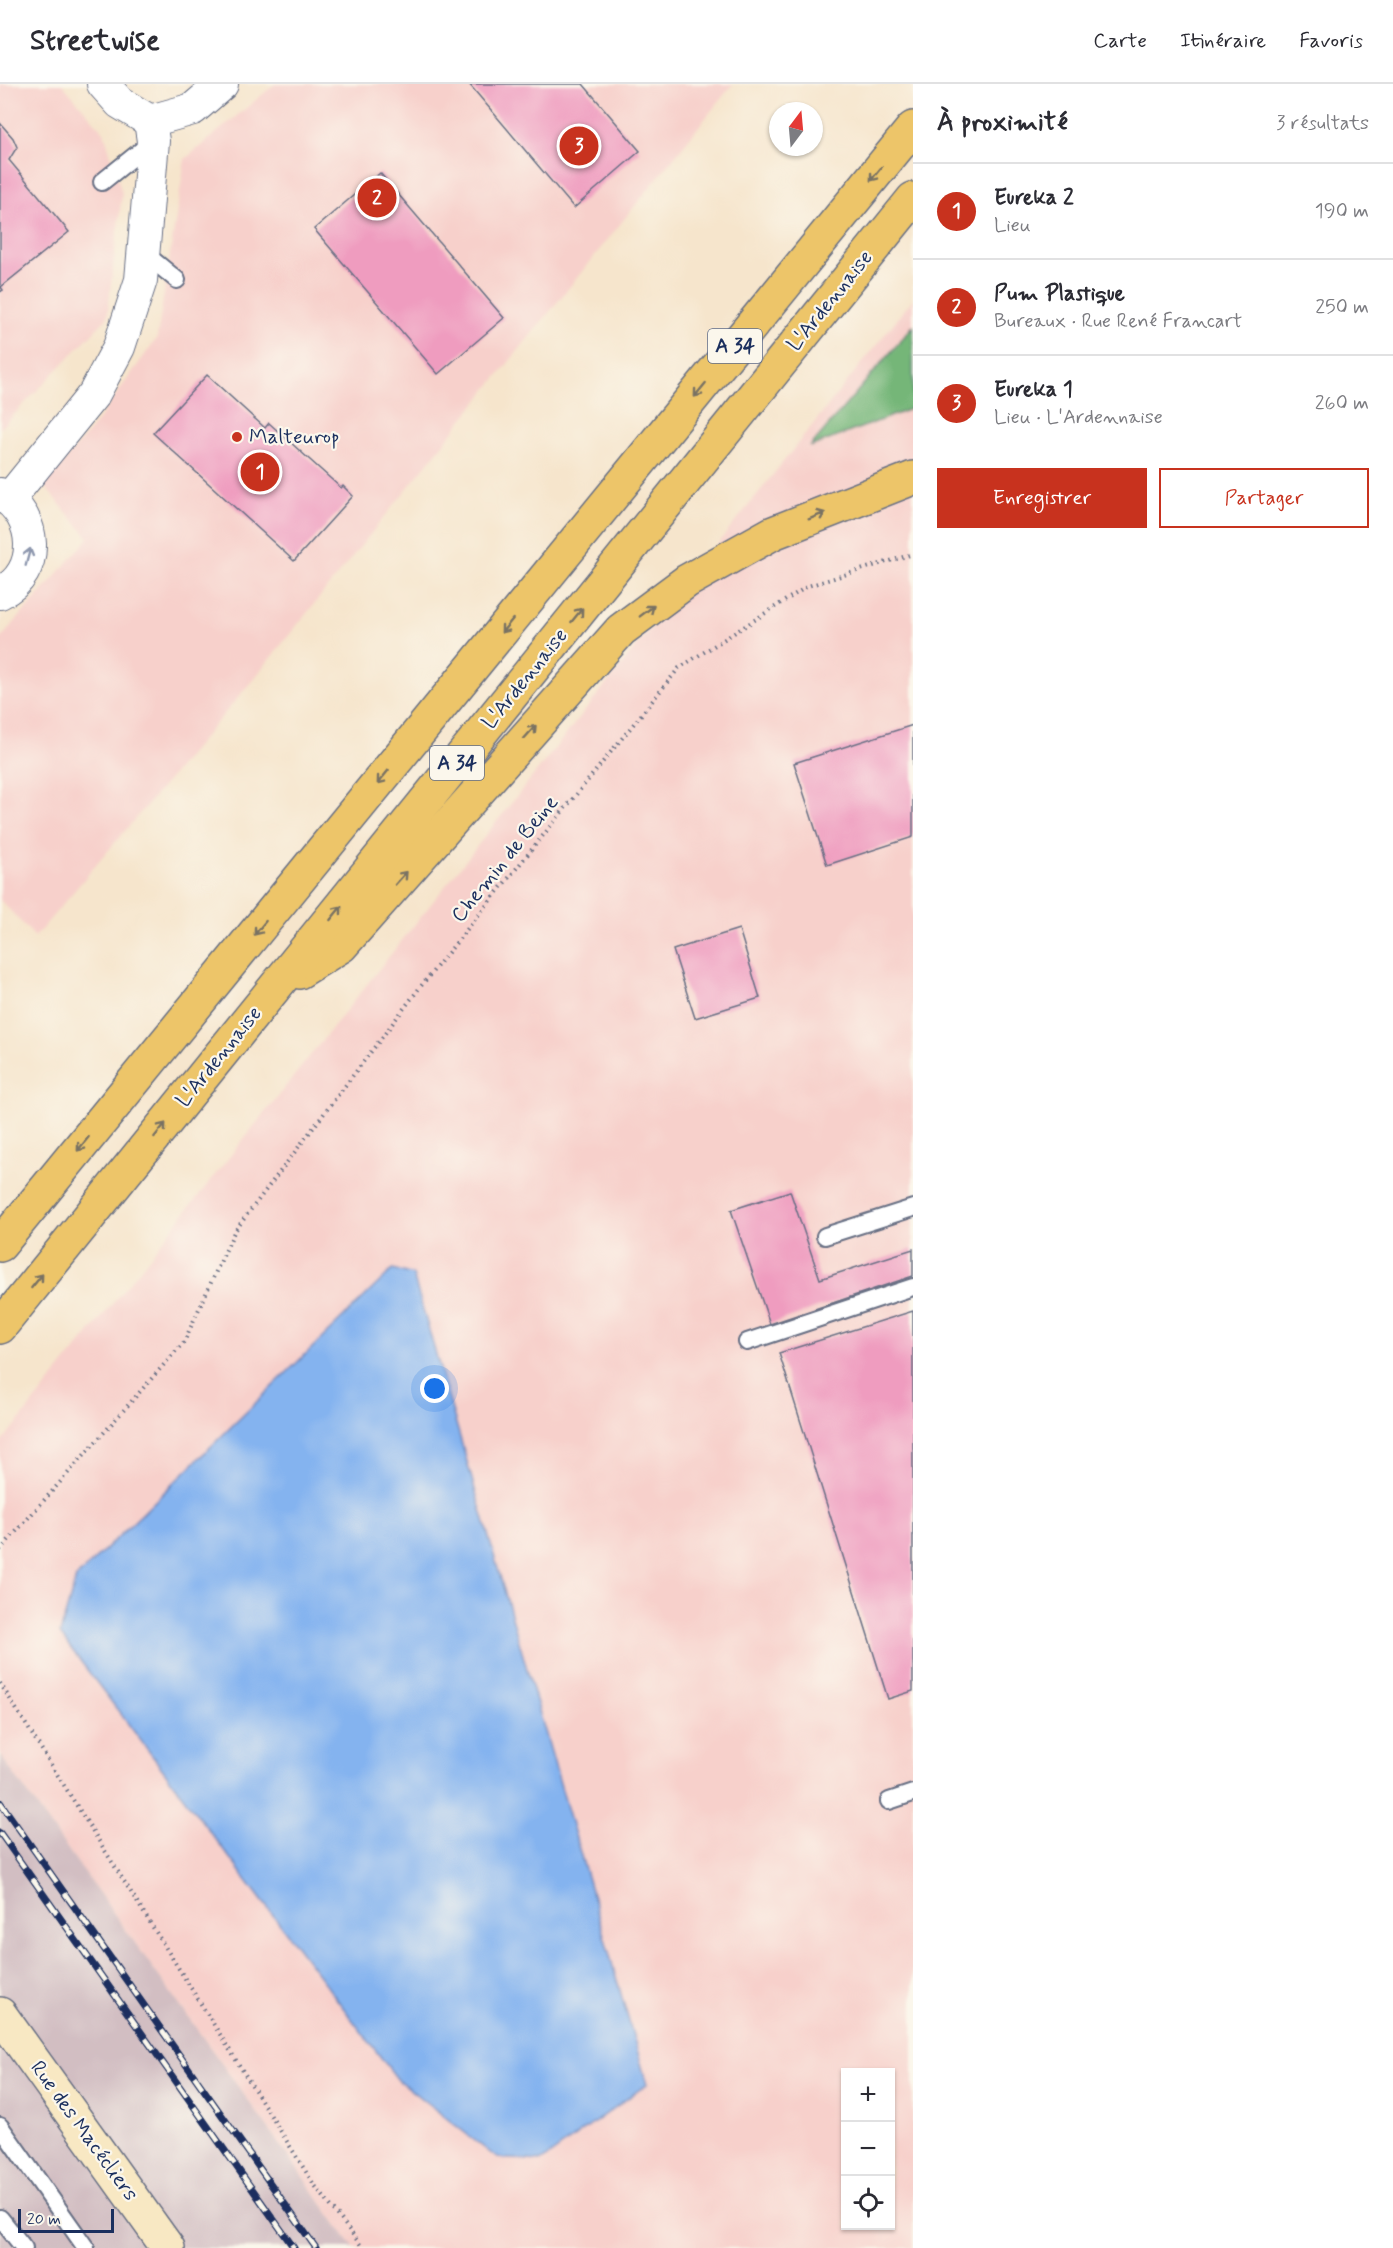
<!DOCTYPE html>
<html lang="fr">
<meta charset="utf-8">
<style>
body{margin:0;font-family:Mynerve,sans-serif;background:#f7f7f7;color:#2b2b33}
.controls{position:absolute;right:18px;bottom:18px;display:grid;overflow:hidden;border-radius:0px;box-shadow:0 2px 4px #0004}
.controls button{width:54px;height:54px;display:grid;place-items:center;padding:0;border:0;border-bottom:2px solid #e1e1e2;background:#fff;color:#2b2b33;font:30px sans-serif}
.compass{position:absolute;left:769px;top:18px;width:54px;height:54px;border-radius:50%;background:#fff;box-shadow:0 2px 4px #0004;rotate:16deg}
.scale{position:absolute;left:18px;bottom:15px;width:96px;box-sizing:border-box;padding-left:6px;border:3px solid #1b2f5e;border-top:0;font-size:16px;line-height:21px;white-space:nowrap;color:#1b2f5e;-webkit-text-stroke:4px #fbf7ec;paint-order:stroke}
.you{position:absolute;left:435px;top:1305px;width:21px;height:21px;margin:-15px;border:4px solid #fff;border-radius:50%;background:#1a73e8;box-shadow:0 0 0 9px #1a73e833}
.badge{display:grid;place-items:center;width:39px;height:39px;border-radius:50%;background:#c8321e;color:#fff;font-size:20px;font-weight:700}
.pin{position:absolute;translate:-50% -50%;border:3px solid #fff;box-shadow:0 2px 6px #0006}
.list{margin:0;padding:0;list-style:none}
h2{display:flex;justify-content:space-between;align-items:center;height:78px;margin:0;padding:0 24px;font-size:26px}
h2 small{font-size:20px;font-weight:400;color:#7c7c81}
.list li{display:grid;grid-template-columns:39px 1fr auto;gap:18px;align-items:center;box-sizing:border-box;height:96px;padding:0 24px;border-top:2px solid #e1e1e2}
.list b{display:block;font-size:22px;white-space:nowrap}
.list p{margin:0;font-size:20px;white-space:nowrap;color:#7c7c81}
.list em{font-size:20px;font-style:normal;color:#7c7c81}
.actions{display:flex;gap:12px;padding:18px 24px}
.actions a{flex:1;padding:14px 0;border:2px solid #c8321e;border-radius:0px;text-align:center;font-size:21px;color:#c8321e}
.actions .main{background:#c8321e;color:#fff}
.icon{flex:none;width:33px;height:33px;fill:none;stroke:currentColor;stroke-width:2;stroke-linecap:round;stroke-linejoin:round}
.map{position:relative;flex:none;width:913px;height:2164px;overflow:hidden}
header{display:flex;align-items:center;gap:36px;box-sizing:border-box;height:84px;padding:0 30px;background:#fff;border-bottom:2px solid #e1e1e2}
header strong{font-size:28px}
nav{display:flex;gap:33px;margin-inline-start:auto;font-size:21px}
main{display:flex}
aside{flex:1;background:#fff}
.map>svg:first-child{display:block}
.built{fill:#f7d0cb;fill-rule:evenodd}
.industrial{fill:#d2bec2}
.forest{fill:#75b678;stroke:#48726b;stroke-width:1.5}
.water{fill:#84b3ef;stroke:#5071a6;stroke-width:1.5}
.building{fill:#ef9cbf}
.lines{fill:none;stroke-linecap:round;stroke-linejoin:round}
.lane-casing{stroke:#686f84;stroke-width:20}
.street-casing{stroke:#686f84;stroke-width:34}
.secondary-casing{stroke:#686f84;stroke-width:36}
.highway-casing{stroke:#686f84;stroke-width:36}
.path{stroke:#686f84;stroke-width:4;stroke-dasharray:1.5 4.5;stroke-linecap:butt}
.lane{stroke:#fff;stroke-width:16}
.street{stroke:#fff;stroke-width:32}
.secondary{stroke:#f8e8c3;stroke-width:33}
.highway{stroke:#edc569;stroke-width:33}
.rail-casing{stroke:#1b2f5e;stroke-width:7}
.rail{stroke:#fbf7ec;stroke-width:4.5;stroke-dasharray:14;stroke-linecap:butt}
.oneway{stroke:#797263}
.oneway2{stroke:#8d97ae}
.poi-dot{fill:#c8321e;stroke:#fbf7ec;stroke-width:2}
.labels{text-anchor:middle;dominant-baseline:central;stroke-width:4.5;stroke-linejoin:round;paint-order:stroke}
.shield{fill:#fbf7ec;stroke:#5e6b89;stroke-width:1.5}
.shield-label{font-size:20px;font-weight:bold;fill:#1b2f5e}
.street-label{font-size:21px;fill:#1b2f5e;stroke:#fbf7ec}
.poi-label{font-size:21px;fill:#1b2f5e;stroke:#fbf7ec;text-anchor:start}
</style>
<header>
<strong>Streetwise</strong>
<nav><a>Carte</a><a>Itinéraire</a><a>Favoris</a></nav>
</header>
<main>
<div class="map">
<svg width="913" height="2164" viewBox="0 0 913 2164">
<rect width="100%" height="100%" fill="#fbf7ec"/>
<filter id="ink" filterUnits="userSpaceOnUse"><feTurbulence type="fractalNoise" baseFrequency=".0167" numOctaves="2"/><feDisplacementMap in="SourceGraphic" scale="12" xChannelSelector="R" yChannelSelector="G"/><feConvolveMatrix kernelMatrix="1 2 1 2 8 2 1 2 1" color-interpolation-filters="sRGB"/></filter>
<filter id="wash" filterUnits="userSpaceOnUse"><feTurbulence type="fractalNoise" baseFrequency=".008" numOctaves="4" result="noise"/><feDisplacementMap in="SourceGraphic" scale="24" xChannelSelector="R" yChannelSelector="G"/><feGaussianBlur stdDeviation="1.35" result="paint"/><feColorMatrix in="noise" values="0 0 0 0 0 0 0 0 0 0 0 0 0 0 0 0 0 1.4 0 .05"/><feComposite in="paint" operator="in"/></filter>
<g filter="url(#wash)">
<rect width="100%" height="100%" fill="#f6e5cc"/>
<g class="built">
<path d="M0,0H62L104,48L122,109L107,234L0,345Z"/>
<path d="M275,0H733L257,591L35,853L0,816V555L89,454L44,402L96,339L157,254L185,75Z"/>
<path d="M913,215V2164H354L0,1671V1361ZM846,1988H890V2142H846Z"/>
</g>
<path class="industrial" d="M0,1671L354,2164H0Z"/>
<path class="forest" d="M913,242V324L810,363Z"/>
<path class="water" d="M393,1185L413,1191L647,2000L542,2077L497,2074L398,1996L60,1550L76,1494Z"/>
<g id="blocks">
<g class="building">
<path d="M469,0H583L640,67L574,124Z"/>
<path d="M0,39L13,54L17,63L9,76L69,148L1,203L3,206L0,208Z"/>
<path d="M380,89L504,234L438,290L314,145Z"/>
<path d="M207,291L265,344L269,339L341,404L343,402L353,412L294,477L153,349Z"/>
<path d="M913,641V753L827,781L794,679Z"/>
<path d="M739,845L760,914L695,934L673,866Z"/>
<path d="M790,1107L820,1195L913,1165V1192L770,1240L731,1126Z"/>
<path d="M913,1227V1607L888,1615L779,1269Z"/>
</g>
</g>
</g>
<g filter="url(#ink)">
<use href="#blocks" fill-opacity="0" stroke="#686f84" stroke-width="1.5"/>
<g class="lines">
<g class="lane-casing">
<g id="lane">
<path d="M102,98L153,57"/>
<path d="M143,168L177,196"/>
<path d="M825,1152L913,1124"/>
<path d="M747,1258L913,1203"/>
<path d="M889,1717L913,1709"/>
<path d="M0,2042L86,2164"/>
<path d="M0,2134L24,2164"/>
</g>
</g>
<g class="street-casing">
<g id="street">
<path d="M103,0L120,19L150,37L193,25L222,0"/>
<path d="M0,410C38,431 42,489 0,509"/>
<path d="M9,415L94,310L119,263L141,196L153,57L150,37"/>
</g>
</g>
<g class="secondary-casing">
<path id="secondary" d="M0,1930L168,2164"/>
</g>
<g class="highway-casing">
<g id="highway">
<path d="M299,888L341,862L621,546L687,497L773,449L913,394"/>
<path d="M0,1161L913,44"/>
<path d="M0,1243L913,115"/>
</g>
</g>
<g class="path">
<path d="M0,1466L184,1258L234,1148L421,902L679,584L808,502L913,470"/>
<path d="M0,1599L313,2099L363,2164"/>
</g>
<use href="#lane" class="lane"/>
<use href="#street" class="street"/>
<use href="#secondary" class="secondary"/>
<use href="#highway" class="highway"/>
<g class="rail-casing">
<g id="rail">
<path d="M0,1718L316,2164"/>
<path d="M0,1749L294,2164"/>
</g>
</g>
<use href="#rail" class="rail"/>
</g>
<defs><path id="oneway-shaft" d="M-6 0H5M1.5-3L5.5 0L1.5 3" fill="none" stroke-width="1.6" stroke-linecap="round" stroke-linejoin="round" transform="scale(1.5)"/></defs>
<g class="oneway">
<use href="#oneway-shaft" transform="translate(876 90) rotate(129)"/>
<use href="#oneway-shaft" transform="translate(700 306) rotate(129)"/>
<use href="#oneway-shaft" transform="translate(817 432) rotate(-22)"/>
<use href="#oneway-shaft" transform="translate(647 527) rotate(-37)"/>
<use href="#oneway-shaft" transform="translate(577 531) rotate(-51)"/>
<use href="#oneway-shaft" transform="translate(507 542) rotate(129)"/>
<use href="#oneway-shaft" transform="translate(530 648) rotate(-48)"/>
<use href="#oneway-shaft" transform="translate(383 693) rotate(129)"/>
<use href="#oneway-shaft" transform="translate(401 794) rotate(-48)"/>
<use href="#oneway-shaft" transform="translate(336 829) rotate(-51)"/>
<use href="#oneway-shaft" transform="translate(260 844) rotate(129)"/>
<use href="#oneway-shaft" transform="translate(160 1046) rotate(-51)"/>
<use href="#oneway-shaft" transform="translate(83 1060) rotate(129)"/>
<use href="#oneway-shaft" transform="translate(37 1197) rotate(-51)"/>
</g>
<use class="oneway2" href="#oneway-shaft" transform="translate(28 473) rotate(-75)"/>
</g>
<circle class="poi-dot" cx="237" cy="353" r="6"/>
<g class="labels">
<g class="shield">
<rect x="708" y="245" width="54" height="34" rx="4.5"/>
<rect x="430" y="662" width="54" height="34" rx="4.5"/>
</g>
<g class="shield-label">
<text x="735" y="262">A 34</text>
<text x="457" y="679">A 34</text>
</g>
<g class="street-label">
<text transform="translate(830 217) rotate(-51)">L'Ardennaise</text>
<text transform="translate(525 595) rotate(-51)">L'Ardennaise</text>
<text transform="translate(505 775) rotate(-51)">Chemin de Beine</text>
<text transform="translate(219 973) rotate(-51)">L'Ardennaise</text>
<text transform="translate(84 2047) rotate(54)">Rue des Macécliers</text>
</g>
<g class="poi-label">
<text x="249" y="353">Malteurop</text>
</g>
</g>
</svg>
<div class="controls">
<button>+</button>
<button>−</button>
<button><svg class="icon" aria-label="locate" viewBox="0 0 24 24"><circle cx="12" cy="12" r="6"/><path d="M12 2v4M12 18v4M2 12h4M18 12h4"/></svg></button>
</div>
<svg class="compass" viewBox="-18 -18 36 36"><path d="M0-13l5 13h-10z" fill="#e53935"/><path d="M0 13l5-13h-10z" fill="#7c7c81"/></svg>
<div class="scale">20 m</div>
<div class="you"></div>
<div class="pin badge" style="left:260px;top:388px">1</div>
<div class="pin badge" style="left:377px;top:114px">2</div>
<div class="pin badge" style="left:579px;top:62px">3</div>
</div>
<aside>
<h2>À proximité<small>3 résultats</small></h2>
<ul class="list">
<li><span class="badge">1</span><div><b>Eureka 2</b><p>Lieu</p></div><em>190 m</em></li>
<li><span class="badge">2</span><div><b>Pum Plastique</b><p>Bureaux · Rue René Francart</p></div><em>250 m</em></li>
<li><span class="badge">3</span><div><b>Eureka 1</b><p>Lieu · L'Ardennaise</p></div><em>260 m</em></li>
</ul>
<div class="actions"><a class="main">Enregistrer</a><a>Partager</a></div>
</aside>
</main>
